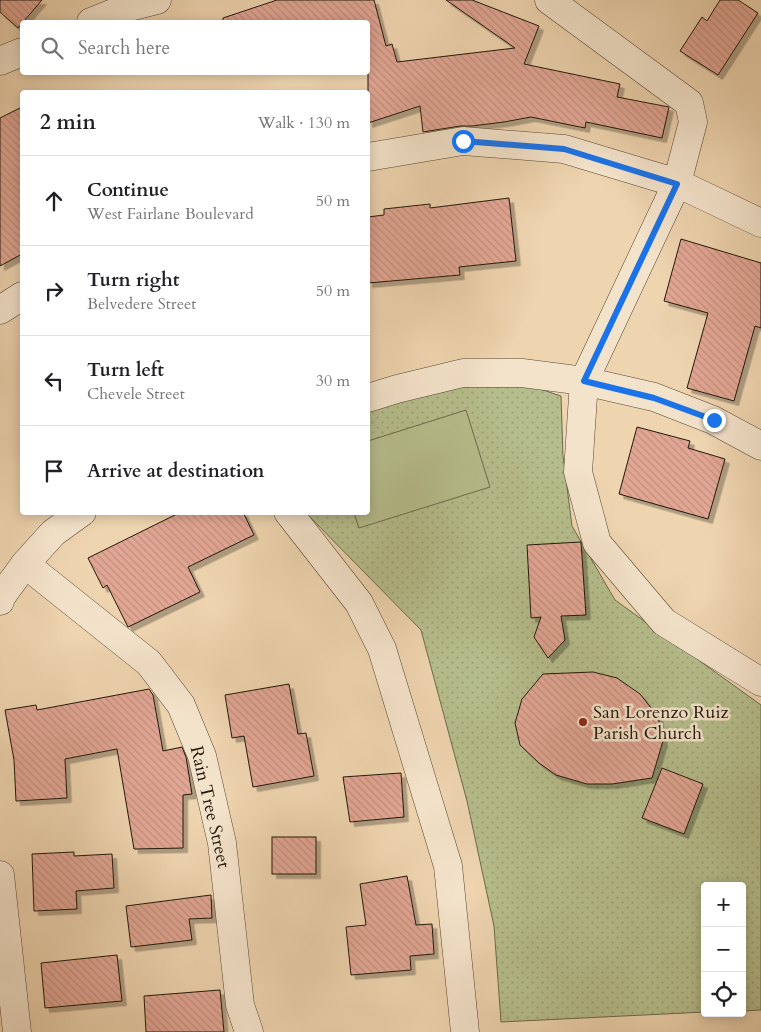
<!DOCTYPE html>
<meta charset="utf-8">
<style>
body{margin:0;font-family:Cardo,serif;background:#f2f2f2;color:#202124}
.controls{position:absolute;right:15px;bottom:15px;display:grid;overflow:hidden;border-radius:5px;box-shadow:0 2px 12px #0003}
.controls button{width:45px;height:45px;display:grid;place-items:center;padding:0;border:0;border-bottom:1px solid #e0e0e0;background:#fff;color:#202124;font:25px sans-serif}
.stop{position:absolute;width:15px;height:15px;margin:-11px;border:4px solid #1a73e8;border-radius:50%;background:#fff}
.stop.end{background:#1a73e8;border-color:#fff;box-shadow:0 1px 5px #0008}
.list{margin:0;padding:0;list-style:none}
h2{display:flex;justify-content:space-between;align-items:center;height:65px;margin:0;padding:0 20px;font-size:21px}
h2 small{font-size:16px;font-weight:400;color:#757577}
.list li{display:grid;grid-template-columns:32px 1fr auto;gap:15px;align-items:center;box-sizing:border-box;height:90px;padding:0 20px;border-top:1px solid #e0e0e0}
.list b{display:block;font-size:19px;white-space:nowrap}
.list p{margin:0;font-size:16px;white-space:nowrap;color:#757577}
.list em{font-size:16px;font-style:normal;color:#757577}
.icon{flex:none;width:28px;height:28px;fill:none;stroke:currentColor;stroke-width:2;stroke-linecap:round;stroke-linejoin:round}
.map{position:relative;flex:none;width:761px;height:1032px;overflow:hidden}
.search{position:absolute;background:#fff;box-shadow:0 2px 12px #0003;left:20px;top:20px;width:350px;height:55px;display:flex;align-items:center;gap:12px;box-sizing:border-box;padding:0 18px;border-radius:5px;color:#757577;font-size:19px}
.panel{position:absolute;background:#fff;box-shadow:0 2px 12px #0003;left:20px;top:90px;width:350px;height:425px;border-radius:5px}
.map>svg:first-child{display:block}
.green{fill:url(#green-dots);stroke:#6c6a4c}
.pitch{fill:#b6bd8c;stroke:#6c6a4c}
.building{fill:url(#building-back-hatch);stroke:#21180b;filter:url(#shadow)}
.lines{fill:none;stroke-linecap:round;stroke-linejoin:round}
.minor-casing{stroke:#544734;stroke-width:29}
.minor{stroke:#f4e3cb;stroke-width:28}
.route{stroke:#1a73e8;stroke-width:6}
.poi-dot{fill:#8f2418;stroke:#f4e3cb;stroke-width:2}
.labels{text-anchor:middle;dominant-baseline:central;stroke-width:5;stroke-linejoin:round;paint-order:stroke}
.poi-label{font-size:18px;fill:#21180b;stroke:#f4e3cb;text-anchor:start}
.street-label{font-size:18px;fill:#21180b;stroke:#f4e3cb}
</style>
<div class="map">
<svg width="761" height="1032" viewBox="0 0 761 1032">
<defs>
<pattern id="green-dots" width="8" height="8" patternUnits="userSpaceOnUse" patternTransform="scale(1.25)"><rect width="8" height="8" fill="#b6bd8c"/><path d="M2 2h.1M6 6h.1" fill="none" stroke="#9ca277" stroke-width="1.8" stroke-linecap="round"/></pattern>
<pattern id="building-back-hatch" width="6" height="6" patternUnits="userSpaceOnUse" patternTransform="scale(1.25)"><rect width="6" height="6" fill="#e2a694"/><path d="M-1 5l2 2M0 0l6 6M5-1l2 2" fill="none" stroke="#c28e7e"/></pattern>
<filter id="shadow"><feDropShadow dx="4.5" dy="4.5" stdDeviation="0" flood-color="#0004"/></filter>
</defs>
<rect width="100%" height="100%" fill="#eed4af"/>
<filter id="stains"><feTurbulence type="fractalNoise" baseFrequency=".004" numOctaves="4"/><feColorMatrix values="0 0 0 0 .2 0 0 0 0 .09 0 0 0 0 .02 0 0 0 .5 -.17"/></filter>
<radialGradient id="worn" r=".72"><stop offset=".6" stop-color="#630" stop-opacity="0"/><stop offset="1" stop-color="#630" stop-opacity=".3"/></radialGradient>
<path class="green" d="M513,380L561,396L563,456L572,526L615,600L761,705V1010L742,1011V886H705V1012L501,1022L494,926L467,801L421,630L306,513L368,512V407L405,387Z"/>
<path class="pitch" d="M466,410L490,487L359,528L354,513L368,512V441Z"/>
<g class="building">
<path d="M0,0H42L18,28L0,12Z"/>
<path d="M277,0H374L386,46L392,44L397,62L515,48L446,0H472L539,26L524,64L620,84L617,97L669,107L662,138L586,122L585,128L531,117L504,122L472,126H460L423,132L420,106L368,123V22H223V18Z"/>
<path d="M720,0H738L758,13L718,75L680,51L702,17L707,21Z"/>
<path d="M22,107V254L0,266V118Z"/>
<path d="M509,198L516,261L459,267L460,275L368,283V217L384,215V209L430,204V208Z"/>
<path d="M681,239L761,263V328L755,326L734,401L687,388L708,313L664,301Z"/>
<path d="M637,427L690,441L688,448L725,459L708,519L619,494Z"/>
<path d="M181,512H243L254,535L188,567L200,592L128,627L107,585L103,588L88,558Z"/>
<path d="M581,542L586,615L561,616L565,640L548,658L534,637L541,617L531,618L527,545Z"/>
<path d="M593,672L617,678L640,694L658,717L663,741L652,778L612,784H587L556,775L539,763L520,745L515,723L522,699L543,674Z"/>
<path d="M289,684L298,734L306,733L314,776L253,787L244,736L232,738L225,695Z"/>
<path d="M149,689L153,695L163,751L182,747L186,757L192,794L183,795V848L134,849L117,749L65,759L67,798L16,801L14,760L5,710L36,705L37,710Z"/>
<path d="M662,768L703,784L684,834L642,818Z"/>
<path d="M401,773L404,817L350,822L343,777Z"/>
<rect x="272" y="837" width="44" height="37"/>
<path d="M74,852V856L112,854L114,888L76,891L77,909L34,911L32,854Z"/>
<path d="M407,876L416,925L432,924L434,954L410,956L411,970L351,975L346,927L366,925L360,884Z"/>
<path d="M211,895L212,918L189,919L192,940L131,947L126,906Z"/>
<path d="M117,955L122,1001L45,1008L41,963Z"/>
<path d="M220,990L224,1032H146L144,996Z"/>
</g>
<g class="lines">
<g class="minor-casing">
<g id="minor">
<path d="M549,0L689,103L693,122L677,183L584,381L578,472L597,543L664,622L761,682"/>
<path d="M91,22L126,8L157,0"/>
<path d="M0,61L22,52"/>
<path d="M368,157L463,141L564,149L677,183L761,223"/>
<path d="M0,310L22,296"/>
<path d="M368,398L397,389L463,373H522L584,381L654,397L713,420L761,446"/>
<path d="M288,512L359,603L382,649L448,866L465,1032"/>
<path d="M25,564L149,663L181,705L202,756L222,843L240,1005L249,1032"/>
<path d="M0,601L1,597L25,564L53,533L82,512"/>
<path d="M0,875L17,1032"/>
</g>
</g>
<use href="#minor" class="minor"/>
</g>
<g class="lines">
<path class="route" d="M463,141L564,149L677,184L584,381L654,398L714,420"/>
</g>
<circle class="poi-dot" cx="583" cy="722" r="5"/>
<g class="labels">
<g class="poi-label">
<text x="593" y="712">San Lorenzo Ruiz<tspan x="593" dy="21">Parish Church</tspan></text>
</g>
<g class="street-label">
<text transform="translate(210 807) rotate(77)">Rain Tree Street</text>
</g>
</g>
<rect width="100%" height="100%" filter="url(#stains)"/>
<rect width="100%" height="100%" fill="url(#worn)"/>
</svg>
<div class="controls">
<button>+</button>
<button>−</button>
<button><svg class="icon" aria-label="locate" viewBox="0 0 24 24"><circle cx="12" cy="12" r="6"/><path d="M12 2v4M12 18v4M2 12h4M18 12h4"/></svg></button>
</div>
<div class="stop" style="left:463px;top:141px"></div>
<div class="stop end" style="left:714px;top:420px"></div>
<div class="search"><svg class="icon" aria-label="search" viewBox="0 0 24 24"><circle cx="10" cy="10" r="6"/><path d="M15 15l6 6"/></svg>Search here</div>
<section class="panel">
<h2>2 min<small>Walk · 130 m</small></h2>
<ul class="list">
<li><svg class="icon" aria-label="ahead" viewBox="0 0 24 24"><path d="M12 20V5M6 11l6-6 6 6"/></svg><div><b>Continue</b><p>West Fairlane Boulevard</p></div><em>50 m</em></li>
<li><svg class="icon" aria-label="right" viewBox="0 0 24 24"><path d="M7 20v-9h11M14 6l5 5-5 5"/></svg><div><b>Turn right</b><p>Belvedere Street</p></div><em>50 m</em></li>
<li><svg class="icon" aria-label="left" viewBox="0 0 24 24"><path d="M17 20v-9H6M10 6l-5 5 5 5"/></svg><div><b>Turn left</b><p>Chevele Street</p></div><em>30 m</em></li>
<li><svg class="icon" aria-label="arrive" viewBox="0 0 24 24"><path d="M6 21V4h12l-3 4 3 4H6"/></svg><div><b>Arrive at destination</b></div></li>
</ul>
</section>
</div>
